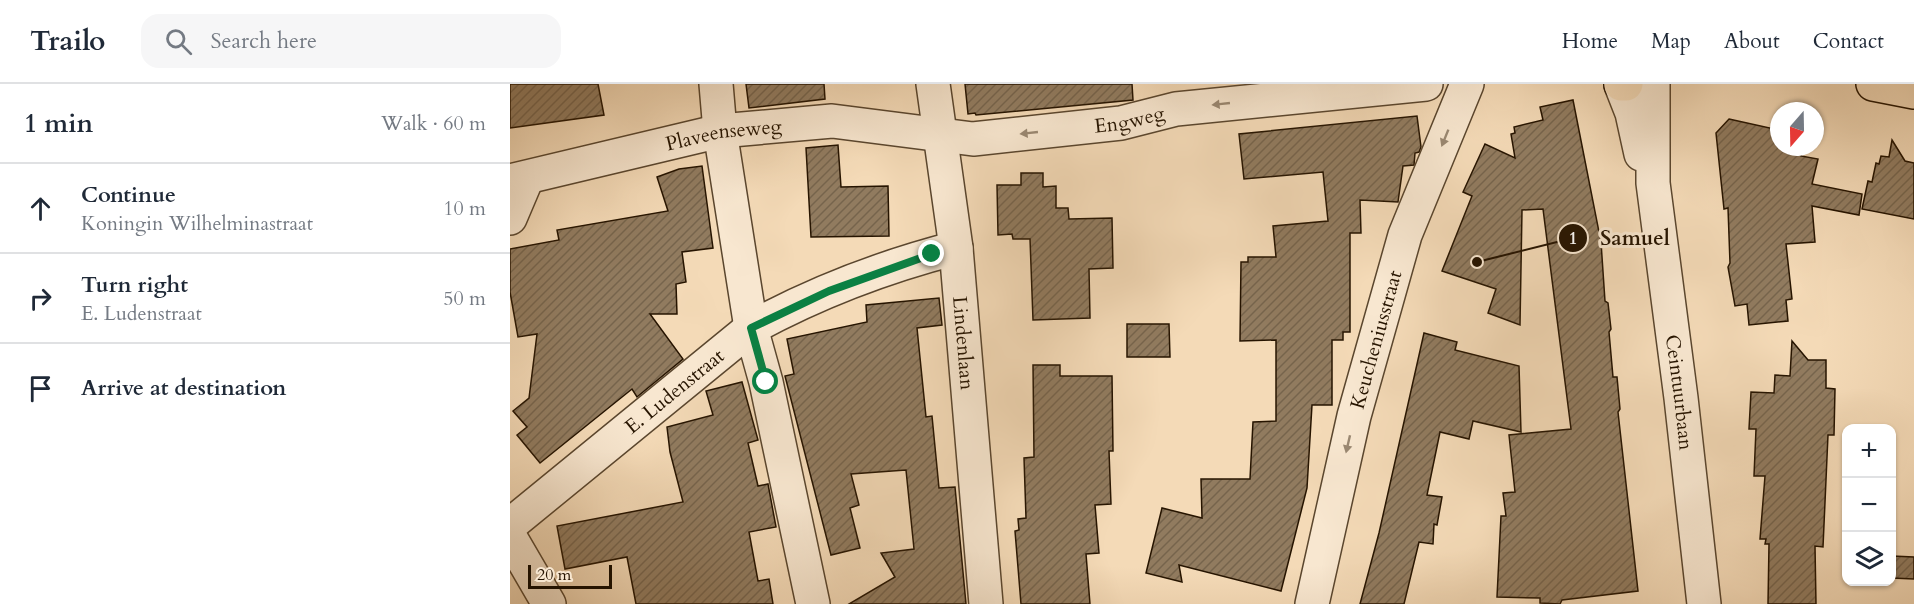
<!DOCTYPE html>
<meta charset="utf-8">
<style>
body{margin:0;font-family:Cardo,serif;background:#f6f6f7;color:#1f2937}
.controls{position:absolute;right:18px;bottom:18px;display:grid;overflow:hidden;border-radius:12px;box-shadow:0 2px 4px #0004}
.controls button{width:54px;height:54px;display:grid;place-items:center;padding:0;border:0;border-bottom:2px solid #e0e1e3;background:#fff;color:#1f2937;font:30px sans-serif}
.compass{position:absolute;left:1260px;top:18px;width:54px;height:54px;border-radius:50%;background:#fff;box-shadow:0 2px 4px #0004;rotate:200deg}
.scale{position:absolute;left:18px;bottom:15px;width:84px;box-sizing:border-box;padding-left:6px;border:3px solid #261400;border-top:0;font-size:16px;line-height:21px;white-space:nowrap;color:#261400;-webkit-text-stroke:4px #f8e7d0;paint-order:stroke}
.stop{position:absolute;width:18px;height:18px;margin:-14px;border:4px solid #0b8043;border-radius:50%;background:#fff}
.stop.end{background:#0b8043;border-color:#fff;box-shadow:0 2px 6px #0008}
.list{margin:0;padding:0;list-style:none}
h2{display:flex;justify-content:space-between;align-items:center;height:78px;margin:0;padding:0 24px;font-size:26px}
h2 small{font-size:20px;font-weight:400;color:#747a83}
.list li{display:grid;grid-template-columns:39px 1fr auto;gap:18px;align-items:center;box-sizing:border-box;height:90px;padding:0 24px;border-top:2px solid #e0e1e3}
.list b{display:block;font-size:22px;white-space:nowrap}
.list p{margin:0;font-size:20px;white-space:nowrap;color:#747a83}
.list em{font-size:20px;font-style:normal;color:#747a83}
.icon{flex:none;width:33px;height:33px;fill:none;stroke:currentColor;stroke-width:2;stroke-linecap:round;stroke-linejoin:round}
.map{position:relative;flex:none;width:1404px;height:520px;overflow:hidden}
header{display:flex;align-items:center;gap:36px;box-sizing:border-box;height:84px;padding:0 30px;background:#fff;border-bottom:2px solid #e0e1e3}
header strong{font-size:28px}
nav{display:flex;gap:33px;margin-inline-start:auto;font-size:21px}
.search{width:420px;height:54px;background:#f6f6f7;display:flex;align-items:center;gap:15px;box-sizing:border-box;padding:0 21px;border-radius:18px;color:#747a83;font-size:22px}
main{display:flex}
aside{flex:1;background:#fff}
.map>svg:first-child{display:block}
.building{fill:url(#building-hatch);stroke:#261400;stroke-width:1.5}
.lines{fill:none;stroke-linecap:round;stroke-linejoin:round}
.minor-casing{stroke:#5a462e;stroke-width:36}
.major-casing{stroke:#261400;stroke-width:36}
.minor{stroke:#f8e7d0;stroke-width:33}
.major{stroke:#f4dab7;stroke-width:33}
.oneway{fill:#9a8872}
.route{stroke:#0b8043;stroke-width:8}
.labels{text-anchor:middle;dominant-baseline:central;stroke-width:6;stroke-linejoin:round;paint-order:stroke}
.street-label{font-size:20px;fill:#261400;stroke:#f8e7d0}
.leader{fill:none;stroke:#261400;stroke-width:2}
.callout-dot{fill:#261400;stroke:#f8e7d0;stroke-width:2}
.mark-label{font-size:18px;text-anchor:middle;font-weight:bold;fill:#fff}
.callout-label{font-size:21px;text-anchor:middle;font-weight:bold;fill:#261400;stroke:#f8e7d0;stroke-width:6;stroke-linejoin:round;paint-order:stroke}
</style>
<header>
<strong>Trailo</strong>
<div class="search"><svg class="icon" aria-label="search" viewBox="0 0 24 24"><circle cx="10" cy="10" r="6"/><path d="M15 15l6 6"/></svg>Search here</div>
<nav><a>Home</a><a>Map</a><a>About</a><a>Contact</a></nav>
</header>
<main>
<aside>
<h2>1 min<small>Walk · 60 m</small></h2>
<ul class="list">
<li><svg class="icon" aria-label="ahead" viewBox="0 0 24 24"><path d="M12 20V5M6 11l6-6 6 6"/></svg><div><b>Continue</b><p>Koningin Wilhelminastraat</p></div><em>10 m</em></li>
<li><svg class="icon" aria-label="right" viewBox="0 0 24 24"><path d="M7 20v-9h11M14 6l5 5-5 5"/></svg><div><b>Turn right</b><p>E. Ludenstraat</p></div><em>50 m</em></li>
<li><svg class="icon" aria-label="arrive" viewBox="0 0 24 24"><path d="M6 21V4h12l-3 4 3 4H6"/></svg><div><b>Arrive at destination</b></div></li>
</ul>
</aside>
<div class="map">
<svg width="1404" height="520" viewBox="0 0 1404 520">
<defs>
<pattern id="building-hatch" width="6" height="6" patternUnits="userSpaceOnUse" patternTransform="scale(1.5)"><rect width="6" height="6" fill="#917b5f"/><path d="M-1 1l2-2M0 6l6-6M5 7l2-2" fill="none" stroke="#76644c"/></pattern>
</defs>
<rect width="100%" height="100%" fill="#f4dab7"/>
<filter id="stains"><feTurbulence type="fractalNoise" baseFrequency=".00333" numOctaves="4"/><feColorMatrix values="0 0 0 0 .2 0 0 0 0 .09 0 0 0 0 .02 0 0 0 .5 -.17"/></filter>
<radialGradient id="worn" r=".72"><stop offset=".6" stop-color="#630" stop-opacity="0"/><stop offset="1" stop-color="#630" stop-opacity=".3"/></radialGradient>
<g class="building">
<path d="M0,0H88L94,31L0,44Z"/>
<path d="M236,0H314L315,15L239,24Z"/>
<path d="M455,0H622L623,16L466,31L465,29L458,30Z"/>
<path d="M1063,16L1091,158L1095,217L1098,219L1101,245L1099,248L1103,293H1107L1110,325L1108,328L1128,507L1052,516L1050,520L1030,519V514L987,513L991,432H996L993,409L1005,408L999,351L1061,345L1033,125L1012,126L1010,241L978,229L986,205L932,187L962,112L953,108L975,60L1005,74L1001,50L1005,49L1004,43L1033,36L1030,23Z"/>
<path d="M907,32L911,63L909,68L905,69L904,81L893,82L888,118L850,116L851,149H840V248H833V256H822V321H802L797,404L771,507L669,481L672,498L636,489L652,424L692,434L691,395H740L743,338L766,337V256L730,257L731,178H738V173H766L763,142L818,137L813,88L734,95L729,50Z"/>
<path d="M1219,35L1269,46V63H1293L1291,72L1308,75L1302,100L1352,110L1349,131L1302,122L1305,158L1276,160L1282,215L1276,216L1278,237L1239,241L1237,220L1225,222L1218,183L1220,179L1218,124L1214,125L1206,49Z"/>
<path d="M1382,56L1395,77L1404,79V135L1352,125L1358,97L1362,98L1366,79L1369,80L1371,72L1379,73Z"/>
<path d="M328,61L331,103L378,102L379,152L301,153L296,64Z"/>
<path d="M192,82L203,164L172,168L176,198L166,200L167,230H140L173,275L127,313L122,305L30,379L7,351L17,343L3,327L19,314L27,250L8,253L0,208V165L49,156L47,146L158,127L147,93L169,85Z"/>
<path d="M511,89H533V103L546,102V124H558L559,135L602,134L603,184L579,185L580,234L523,236L520,155H503L502,150L488,151L487,101H511Z"/>
<path d="M429,214L432,241L407,244L416,333L422,332L429,404L445,403L456,520H339L385,493L371,469L404,465L396,386L341,390L349,421L340,424L350,464L321,471L275,292L284,290L277,255L357,238L356,221Z"/>
<path d="M617,240H659L660,273H617Z"/>
<path d="M914,249L947,258L945,266L1009,282L1011,348L963,337L959,355L930,348L917,411L932,413L927,441L924,440L923,460L909,458L894,520H850L869,449Z"/>
<path d="M1282,257L1298,276H1316V304L1325,305L1324,351H1318L1313,463L1305,462L1306,520H1258L1259,460H1255L1256,455H1250L1255,392H1244L1246,345H1239L1241,308L1264,309L1265,291L1280,292Z"/>
<path d="M523,281H550V292H602L603,367H599L601,420L585,421L589,469L576,470L580,520H511L505,447L509,446L508,435L516,434L514,374L524,373Z"/>
<path d="M232,298L248,356L238,359L248,402L258,400L266,443L239,448L248,497L259,495L263,520H126L117,473L55,485L47,442L173,418L160,368L157,343L203,331L196,307Z"/>
<path d="M1382,472L1404,473V495L1382,494Z"/>
</g>
<g class="lines">
<g class="minor-casing">
<g id="minor">
<path d="M206,0L210,47L241,244L256,298L303,520"/>
<path id="s1" d="M423,0L446,164L476,520"/>
<path id="s2" d="M1143,0V99L1171,314L1194,520"/>
<path d="M1111,1L1122,29L1131,70"/>
<path id="s3" d="M0,97L210,47L322,37L463,55L611,39L666,25L916,0"/>
<path d="M0,134L17,94"/>
<path id="s4" d="M0,441L241,244C305,209 376,182 446,164"/>
<path d="M0,453L39,520"/>
<path id="s5" d="M802,520L844,332L895,151L957,0"/>
</g>
</g>
<g class="major-casing">
<g id="major">
<path d="M1111,0H1116"/>
<path d="M1363,0L1404,8"/>
</g>
</g>
<use href="#minor" class="minor"/>
<use href="#major" class="major"/>
</g>
<defs><path id="oneway-solid" d="M-6-.8H1V-3.2L6.5 0L1 3.2V.8H-6Z" transform="scale(1.5)"/></defs>
<g class="oneway">
<use href="#oneway-solid" transform="translate(711 20) rotate(174)"/>
<use href="#oneway-solid" transform="translate(519 49) rotate(174)"/>
<use href="#oneway-solid" transform="translate(935 54) rotate(112)"/>
<use href="#oneway-solid" transform="translate(838 360) rotate(103)"/>
</g>
<g class="lines">
<path class="route" d="M256,298L241,244L319,207L422,170"/>
</g>
<g class="labels">
<g class="street-label">
<text stroke="none"><textPath href="#s3" startOffset="628">Engweg</textPath></text>
<text stroke="none"><textPath href="#s3" startOffset="219">Plaveenseweg</textPath></text>
<text stroke="none"><textPath href="#s5" startOffset="272">Keucheniusstraat</textPath></text>
<text stroke="none"><textPath href="#s1" startOffset="261">Lindenlaan</textPath></text>
<text stroke="none"><textPath href="#s4" startOffset="212">E. Ludenstraat</textPath></text>
<text stroke="none"><textPath href="#s2" startOffset="310">Ceintuurbaan</textPath></text>
</g>
</g>
<path class="leader" d="M967 178L1063 154"/>
<g class="callout-dot">
<circle cx="967" cy="178" r="6"/>
<circle cx="1063" cy="154" r="15"/>
</g>
<g class="mark-label">
<text x="1063" y="160">1</text>
</g>
<g class="callout-label">
<text x="1125" y="161">Samuel</text>
</g>
<rect width="100%" height="100%" filter="url(#stains)"/>
<rect width="100%" height="100%" fill="url(#worn)"/>
</svg>
<div class="controls">
<button>+</button>
<button>−</button>
<button><svg class="icon" aria-label="layers" viewBox="0 0 24 24"><path d="M12 4l9 5-9 5-9-5zM3 14l9 5 9-5"/></svg></button>
</div>
<svg class="compass" viewBox="-18 -18 36 36"><path d="M0-13l5 13h-10z" fill="#e53935"/><path d="M0 13l5-13h-10z" fill="#747a83"/></svg>
<div class="scale">20 m</div>
<div class="stop" style="left:256px;top:298px"></div>
<div class="stop end" style="left:422px;top:170px"></div>
</div>
</main>
